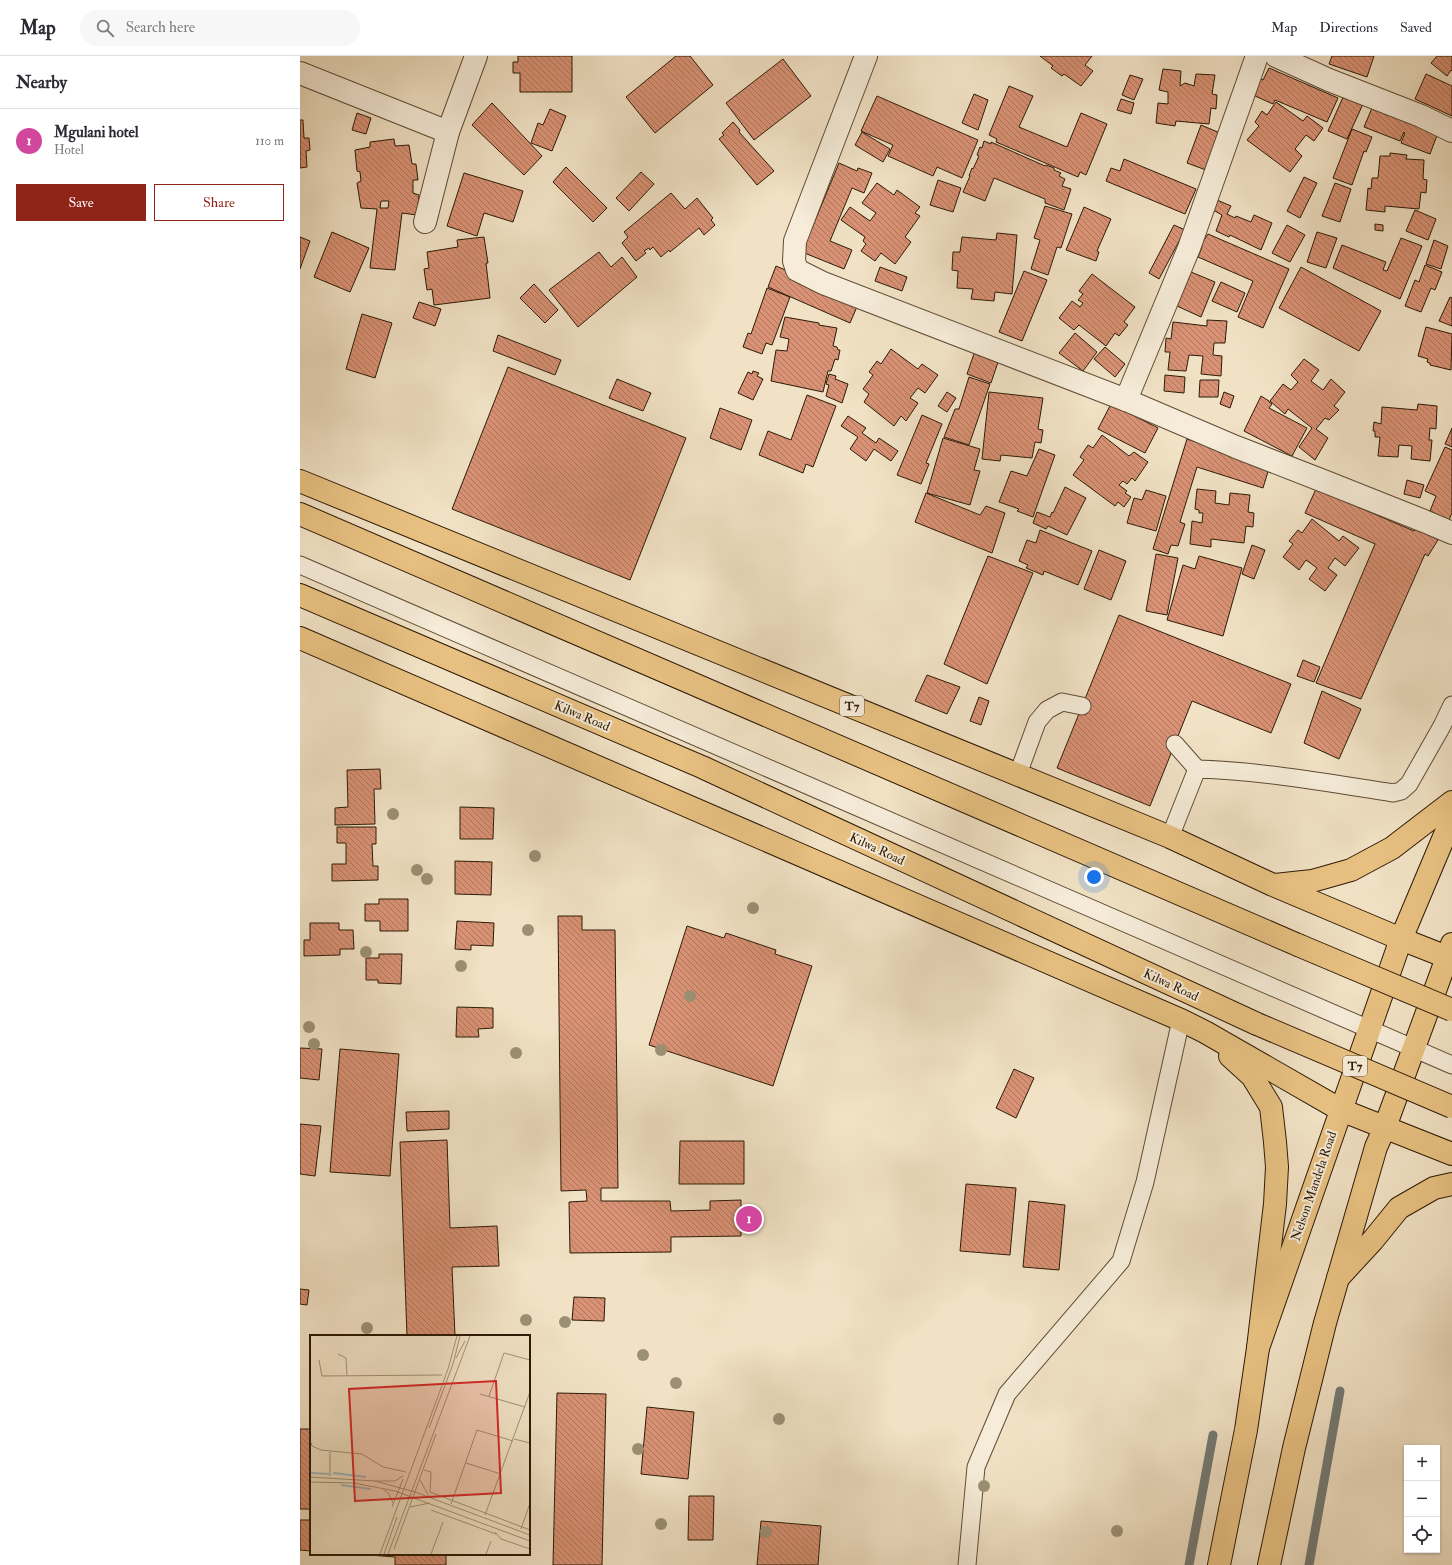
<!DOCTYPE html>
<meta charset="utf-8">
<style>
body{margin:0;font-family:"IM FELL Double Pica",serif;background:#f7f7f7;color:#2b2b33}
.controls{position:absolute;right:12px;bottom:12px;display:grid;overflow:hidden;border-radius:0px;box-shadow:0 1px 3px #0004}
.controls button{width:36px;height:36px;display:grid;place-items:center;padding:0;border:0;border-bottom:1px solid #e1e1e2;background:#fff;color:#2b2b33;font:20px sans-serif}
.you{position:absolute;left:794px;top:821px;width:14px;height:14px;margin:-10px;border:3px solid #fff;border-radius:50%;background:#1a73e8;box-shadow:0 0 0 6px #1a73e833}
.badge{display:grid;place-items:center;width:26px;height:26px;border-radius:50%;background:#8f2418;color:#fff;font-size:13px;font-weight:700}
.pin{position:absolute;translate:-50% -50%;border:2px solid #fff;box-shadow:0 1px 4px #0006}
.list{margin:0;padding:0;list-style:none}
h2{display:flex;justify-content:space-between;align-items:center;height:52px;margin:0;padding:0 16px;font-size:17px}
h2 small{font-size:13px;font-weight:400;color:#7c7c81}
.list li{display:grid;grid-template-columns:26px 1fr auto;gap:12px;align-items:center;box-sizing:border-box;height:64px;padding:0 16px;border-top:1px solid #e1e1e2}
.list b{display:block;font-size:15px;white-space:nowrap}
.list p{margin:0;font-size:13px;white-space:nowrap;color:#7c7c81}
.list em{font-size:13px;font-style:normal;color:#7c7c81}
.actions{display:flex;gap:8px;padding:12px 16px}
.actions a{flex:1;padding:9px 0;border:1px solid #8f2418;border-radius:0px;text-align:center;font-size:14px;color:#8f2418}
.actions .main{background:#8f2418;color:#fff}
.icon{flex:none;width:22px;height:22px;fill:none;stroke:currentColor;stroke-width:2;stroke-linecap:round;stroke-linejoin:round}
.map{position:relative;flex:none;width:1152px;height:1509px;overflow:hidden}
header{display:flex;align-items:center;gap:24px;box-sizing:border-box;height:56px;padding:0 20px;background:#fff;border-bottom:1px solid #e1e1e2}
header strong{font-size:19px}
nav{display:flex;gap:22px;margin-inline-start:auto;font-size:14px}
.search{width:280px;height:36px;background:#f7f7f7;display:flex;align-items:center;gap:10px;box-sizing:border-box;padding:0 14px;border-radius:22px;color:#7c7c81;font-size:15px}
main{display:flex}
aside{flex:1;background:#fff}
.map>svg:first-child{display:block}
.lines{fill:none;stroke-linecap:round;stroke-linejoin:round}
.stream{stroke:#737a75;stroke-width:9}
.building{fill:url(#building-back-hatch);stroke:#2d1a05;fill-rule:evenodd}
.lane-casing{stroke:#5e4c35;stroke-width:19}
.street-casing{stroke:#5e4c35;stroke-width:24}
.primary-casing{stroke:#2d1a05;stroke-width:24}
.highway-casing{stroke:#2d1a05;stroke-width:24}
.lane{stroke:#f6ecd9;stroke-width:17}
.street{stroke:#f6ecd9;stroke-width:22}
.primary{stroke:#e8c182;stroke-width:22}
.highway{stroke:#e8c182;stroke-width:22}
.highway-bridge-casing{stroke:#2d1a05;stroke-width:24;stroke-linecap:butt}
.highway-bridge{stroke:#e8c182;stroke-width:22}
.tree{fill:#9c9074}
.labels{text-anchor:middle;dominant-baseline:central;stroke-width:4;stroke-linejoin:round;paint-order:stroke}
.shield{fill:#f6ecd9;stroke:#695945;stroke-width:1}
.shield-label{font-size:12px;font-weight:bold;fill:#2d1a05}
.street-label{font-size:13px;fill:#2d1a05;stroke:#f6ecd9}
.inset-river{fill:none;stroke:#a1bac0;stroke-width:2}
.inset-road{fill:none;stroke:#a39278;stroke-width:1}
.view{fill:#d62828;fill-opacity:0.15;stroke:#d62828;stroke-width:2}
.inset-edge{fill:none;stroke:#2d1a05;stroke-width:2}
</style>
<header>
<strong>Map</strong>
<div class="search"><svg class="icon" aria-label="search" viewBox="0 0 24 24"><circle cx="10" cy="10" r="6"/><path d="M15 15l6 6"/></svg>Search here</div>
<nav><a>Map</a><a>Directions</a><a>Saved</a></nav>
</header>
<main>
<aside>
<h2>Nearby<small></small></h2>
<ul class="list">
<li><span class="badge" style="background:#d1479c">1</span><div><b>Mgulani hotel</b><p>Hotel</p></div><em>110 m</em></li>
</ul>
<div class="actions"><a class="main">Save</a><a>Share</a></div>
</aside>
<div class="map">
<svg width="1152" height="1509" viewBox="0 0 1152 1509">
<defs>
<pattern id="building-back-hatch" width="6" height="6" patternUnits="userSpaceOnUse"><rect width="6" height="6" fill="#d99275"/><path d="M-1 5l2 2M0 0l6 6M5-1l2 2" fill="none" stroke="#b0765e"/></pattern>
</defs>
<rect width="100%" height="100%" fill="#f1e2c5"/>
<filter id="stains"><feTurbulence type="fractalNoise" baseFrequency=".005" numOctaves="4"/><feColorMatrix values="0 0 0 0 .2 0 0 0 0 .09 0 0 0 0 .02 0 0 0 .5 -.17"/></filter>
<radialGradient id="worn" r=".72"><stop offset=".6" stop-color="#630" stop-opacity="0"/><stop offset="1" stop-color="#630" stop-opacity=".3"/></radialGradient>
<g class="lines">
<g class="stream">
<path d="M889,1509L913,1379"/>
<path d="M1009,1509L1040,1335"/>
</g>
</g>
<g class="building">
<path d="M218,0H272V36H220V17H213V6H218Z"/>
<path d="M376,0H390L413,29L355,77L326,41Z"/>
<path d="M740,0H792L785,9L793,15L781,30L764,18L762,20L751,12L753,10Z"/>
<path d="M1032,0H1074L1067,21L1029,8Z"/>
<path d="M1137,0H1152V15L1151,14L1147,20L1131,7Z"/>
<path d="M483,3L511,40L454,84L426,47Z"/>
<path d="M969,12L1038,42L1027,66L975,44L973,48L955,40L956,36L954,35L960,23L963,24Z"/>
<path d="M863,13L881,15L880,30L885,27L894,30L896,18L915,19L912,38L917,39L916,53L911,52L909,68L876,65L875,70L856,67L858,47L868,48V36L859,34Z"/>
<path d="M1126,18L1152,30V60L1115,43Z"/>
<path d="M830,19L843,23L834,44L822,39Z"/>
<path d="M709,30L733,40L719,71L767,91L781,57L807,68L786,119L780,116L778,121L696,86L697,83L689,79Z"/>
<path d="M674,38L688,44L678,74L662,67Z"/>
<path d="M1044,39L1063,48L1047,83L1028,75Z"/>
<path d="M577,40L678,84L662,122L637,111L633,120L588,100L593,89L561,75Z"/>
<path d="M821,43L834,47L831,58L817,54Z"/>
<path d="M976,46L1003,65L1007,60L1023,72L1014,85L1006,79L995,93L1002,100L990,116L947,84L959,70L955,66L962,55L967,59Z"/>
<path d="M192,47L242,100L224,119L172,69Z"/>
<path d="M1072,52L1139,74L1130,98L1101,87L1105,77L1104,76L1100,85L1064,71Z"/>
<path d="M250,53L266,60L252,95L231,87L238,67L243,69Z"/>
<path d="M57,57L71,62L66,78L52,74Z"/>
<path d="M0,64H3L4,82H9L10,94L6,95L7,111L0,112Z"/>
<path d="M433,66L440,74L439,76L474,115L457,129L419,83L424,79L422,77Z"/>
<path d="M901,69L920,77L906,114L887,107Z"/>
<path d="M1052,73L1072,81L1066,96L1064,95L1052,129L1033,122Z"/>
<path d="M562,76L590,93L583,106L555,89Z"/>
<path d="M94,83L95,90L109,89L112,108H116L118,124H113V137L119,139L117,159L102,157L95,214L70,212L77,153L61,152L57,127L61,125L60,116L57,115L55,94L70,91V86ZM81,145H89L88,152H80Z"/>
<path d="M684,85L691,88V86L745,110L746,109L754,112V114L761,117L759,120L765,123L762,130L771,133L764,154L745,147V143L694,122L685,145L663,136L670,120H669L672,112L673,113L679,100L677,99L680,91L682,92Z"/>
<path d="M1090,97L1107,99L1106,103L1124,104L1123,123L1127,124L1126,137L1121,136L1119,153L1085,150V156L1066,154L1068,132L1071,133L1072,122H1078L1080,100H1090Z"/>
<path d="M824,103L896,133L885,158L806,125L811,112L820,115Z"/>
<path d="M539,107L557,115L558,112L572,117L564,137L552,132L530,185L552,194L544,213L502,196Z"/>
<path d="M266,111L307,152L293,166L253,126Z"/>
<path d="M341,116L354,128L329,155L316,142Z"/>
<path d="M164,117L223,135L213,166L184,157L177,180L147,170Z"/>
<path d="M1004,121L1017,127L1000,162L987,155Z"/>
<path d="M638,124L661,132L653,156L630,149Z"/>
<path d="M577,127L594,139L597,134L620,151L615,157L620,160L605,181L611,186L595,208L581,197L575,205L561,195L566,188L563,185L565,181L541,164L550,151L570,165L576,157L562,147Z"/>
<path d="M1035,127L1051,133L1040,166L1022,160Z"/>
<path d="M371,137L385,153L397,142L413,162L411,164L415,169L404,179L399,172L370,196L369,194L361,201L353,191L350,194L349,192L344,195L346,197L336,205L322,187L328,181L324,176Z"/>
<path d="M917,144L931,150L927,158L935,162L936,160L951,166L954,159L972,167L961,194L930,179L929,181L916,175L922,159L913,154Z"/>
<path d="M745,150L772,158L761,192L757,191L748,219L731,213L740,184L734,182Z"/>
<path d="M784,151L811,163L797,195L799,196L796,205L766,194Z"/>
<path d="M1115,154L1136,163L1128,184L1106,175Z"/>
<path d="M1075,168L1083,169V175L1075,174Z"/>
<path d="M874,169L885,174L859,223L849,217Z"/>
<path d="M987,169L1005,179L990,206L972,197Z"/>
<path d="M32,176L69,192L50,236L14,221Z"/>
<path d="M1017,176L1037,182L1026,212L1007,206Z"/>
<path d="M697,177L717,179L712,238L695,236L694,245L671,243L673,233L657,232L658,215L652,214L653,196H660L662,181L696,184Z"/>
<path d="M908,178L989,213L963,272L938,261L953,225L898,201L902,191L900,190Z"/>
<path d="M0,181L10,185L0,213Z"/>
<path d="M184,181L188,207H186L190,242L134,249L132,233L127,234L124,213L129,212L127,196L158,191L157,184Z"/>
<path d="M1101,182L1122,190L1100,243L1033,212L1042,189L1086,206L1083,214L1087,215Z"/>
<path d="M1134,184L1148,190L1141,213L1126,208Z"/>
<path d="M299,196L311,211L322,201L337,221L278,271L249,234Z"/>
<path d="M1125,209L1142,216L1135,234L1131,232L1121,256L1105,250L1115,224L1119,226Z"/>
<path d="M476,210L559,246L550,267L468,231Z"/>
<path d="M580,211L607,221L602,235L575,225Z"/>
<path d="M1001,211L1081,255L1059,295L979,252Z"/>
<path d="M724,215L747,224L722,285L699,276Z"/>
<path d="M891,216L915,226L901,261L877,250Z"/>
<path d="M792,218L835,251L824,266L828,269L819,280L815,277L806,290L779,269L774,274L759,262L772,245L780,251L783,247L778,244L783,238L779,235Z"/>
<path d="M921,226L945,237L937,256L912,245Z"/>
<path d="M234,228L258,254L245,267L220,242Z"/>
<path d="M467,232L490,241L472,289L466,287L462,298L443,291L448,277L451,278Z"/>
<path d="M1150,241L1152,242V270L1139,265Z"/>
<path d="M119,246L141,253L135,270L113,262Z"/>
<path d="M62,258L92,267L75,322L46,313Z"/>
<path d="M485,261L519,267V269L537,272L533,290L537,291L538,294H540L538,304L535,303L531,315H528L523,336L471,325L476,294L487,295L489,283L480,281Z"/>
<path d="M907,264L927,265L925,287H914L913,299L922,300L921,320L901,318L903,300L889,299L886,315L868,314L870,296H865L866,282L871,283L873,266L907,270Z"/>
<path d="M1126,271L1152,278L1151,314L1130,309V307L1127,306L1128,303L1118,300Z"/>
<path d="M775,277L797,296L783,315L759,297Z"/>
<path d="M198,279L261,304L255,319L193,295Z"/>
<path d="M805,291L825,308L815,321L794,303Z"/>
<path d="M676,292L700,300L691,327L667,318Z"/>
<path d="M591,293L618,313L622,308L638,319L625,337L618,332L610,342L618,347L606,365L601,360L594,370L564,346L569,338L563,333L573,319L569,316L577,305L581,308Z"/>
<path d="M1004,303L1019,314L1011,325L1023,334L1031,323L1045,336L1034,350L1039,354L1029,364L1025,362L1016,373L1028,382L1015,404L999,391L1012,372L988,353L985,358L970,345L983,328L991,334L998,326L991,319Z"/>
<path d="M208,311L386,382L330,524L152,453Z"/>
<path d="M453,315L459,317L457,320L463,323L453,344L438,337L448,316L452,318Z"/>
<path d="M529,318L536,320L535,323L548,328L542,347L526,340L529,329L526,328Z"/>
<path d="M865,319L885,321L884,337L864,335Z"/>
<path d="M669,321L690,328L669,389L644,381L655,353H659Z"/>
<path d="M317,323L351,337L343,355L309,342Z"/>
<path d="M900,324H919L918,341H899Z"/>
<path d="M647,336L656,342L647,356L638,350Z"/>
<path d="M689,336L743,342L738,373L743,374L741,387L735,386L732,402L701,399L700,405L682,403Z"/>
<path d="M924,336L934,340L930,352L920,348Z"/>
<path d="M507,339L536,350L513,411L506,408L503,417L459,399L468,375L491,384Z"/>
<path d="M961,340L969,345V346L972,348L969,352L1007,372L992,400L944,375Z"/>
<path d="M811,348L858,372L845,397L798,373Z"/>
<path d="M1118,348L1137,350L1136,373L1130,372L1129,384H1132L1130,405L1111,403L1112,390L1099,389L1098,401L1078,400L1080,381H1075V375H1073L1074,366L1081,368L1082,351L1117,354Z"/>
<path d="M420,352L452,364L441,394L410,382Z"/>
<path d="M622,359L642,368L626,407L629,408L621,428L597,419Z"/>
<path d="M548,360L566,372L562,377L576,387L579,382L598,395L591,405L574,393L566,405L550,393L558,381L541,370Z"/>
<path d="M1152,372V391L1145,388Z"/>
<path d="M802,379L829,400L834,396L848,406L835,425L832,422L827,428L823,425L819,429L827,435L825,437L831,441L824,451L818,446L815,450L773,419L784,404L780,401L788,389L793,392Z"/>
<path d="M643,382L680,393L674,414L680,415L670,449L627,437Z"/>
<path d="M887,383L970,409L963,432L897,411L880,466L885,468L878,490L871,489L868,498L853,493Z"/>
<path d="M1145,391L1152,394V457L1149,464L1130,455L1136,440L1125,435Z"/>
<path d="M739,393L755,399L733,461L717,455L719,453L699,446L711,415L727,420Z"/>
<path d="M1107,424L1124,429L1120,442L1104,438Z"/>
<path d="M765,431L786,442L767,479L748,470L746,473L733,467L737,456L750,461L752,456L753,457Z"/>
<path d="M897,433L916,435L915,447L929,449L930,437L950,439L948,456L954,457L953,471L946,470L944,487L911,483V491L890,488L892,465L902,467L903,457H899V454L895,453Z"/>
<path d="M1016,433L1114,475L1117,472L1138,484L1128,500L1125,498L1061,643L1016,627L1075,488L1005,457Z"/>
<path d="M846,434L866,440L856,475L827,467L834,442L842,444Z"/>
<path d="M626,437L680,459L686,450L705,457L692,497L615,466Z"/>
<path d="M1012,463L1039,485L1043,480L1059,492L1045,510L1035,502L1028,512L1037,519L1025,535L1009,523L1017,512L1006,504L999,514L983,501L993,488L989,485L998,474L1002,477Z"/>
<path d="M740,474L792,495L778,529L744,515L743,519L726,512L728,509L719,505L727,484L736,487Z"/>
<path d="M952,489L965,494L954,523L942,518Z"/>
<path d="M799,494L826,505L811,544L784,533Z"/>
<path d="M856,498L878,502L867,559L846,555Z"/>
<path d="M688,500L733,517L687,628L644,608Z"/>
<path d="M899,500L942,512L923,580L867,564L883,509L895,513Z"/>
<path d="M819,559L991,628L971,677L892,645L850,750L757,712Z"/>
<path d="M1003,604L1020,611L1014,626L997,620Z"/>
<path d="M627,619L660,631L647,658L615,645Z"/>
<path d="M1022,635L1061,653L1039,703L1004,687Z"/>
<path d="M679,641L689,645L681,669L670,665Z"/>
<path d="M80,713L81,733H74L75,768L35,769V752L48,751L47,714Z"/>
<path d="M160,751L194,752L193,783H160Z"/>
<path d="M37,771H76V788H72L73,810H78V824L32,825V808H46V787H37Z"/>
<path d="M155,805L192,806L191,839L155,838Z"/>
<path d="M79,843H108V875H80V865H65V848H79Z"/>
<path d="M258,860H282V874H315L318,1132H301V1145H370L371,1155L410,1154V1145L441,1144V1180L371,1181V1196L270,1197L269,1146L287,1145L286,1134L261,1135Z"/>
<path d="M157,865L194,867L193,890L171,889V894L155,893Z"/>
<path d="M10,867H39V874H53L54,893H40V899L4,900V884H10Z"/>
<path d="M387,870L424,882L426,877L476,894L475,898L512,910L473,1030L349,989Z"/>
<path d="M79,898H102L101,928L78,927V924H66V902H79Z"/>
<path d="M157,951L193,952V972L178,973L179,981H156Z"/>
<path d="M0,992L22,993L19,1024L0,1022Z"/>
<path d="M40,993L99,998L90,1120L30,1116Z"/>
<path d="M714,1013L734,1022L716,1062L696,1052Z"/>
<path d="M149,1055V1073L107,1075L106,1056Z"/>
<path d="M0,1068L21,1070L15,1120L0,1118Z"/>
<path d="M147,1084L150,1172L197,1170L199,1210L152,1211L155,1280H107L100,1086Z"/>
<path d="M380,1085H444V1128H379Z"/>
<path d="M666,1128L716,1132L710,1199L660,1195Z"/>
<path d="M729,1145L765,1149L759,1214L723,1211Z"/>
<path d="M0,1233L9,1234L7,1249L0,1248Z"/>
<path d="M274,1241L305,1242L304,1265L272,1264Z"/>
<path d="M257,1337L306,1338L302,1509H253Z"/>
<path d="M347,1351L394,1356L388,1423L341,1418Z"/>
<rect x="0" y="1373" width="11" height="80"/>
<path d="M389,1440H414L413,1484H388Z"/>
<path d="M0,1464H11V1495L0,1494Z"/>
<path d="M461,1465L521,1470L518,1509H457Z"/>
<path d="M56,1498H146V1509H95V1501Z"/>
</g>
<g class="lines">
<g class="lane-casing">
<g id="lane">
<path d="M0,509L1152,1009"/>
<path d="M875,688L897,713"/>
<path d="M718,718L737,666L747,654L762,646L782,650"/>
<path d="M870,781L897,713C963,715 1028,727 1093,737L1101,735L1109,728L1142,670L1152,649"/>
<path d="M667,1509L676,1411L707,1338L821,1205L845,1126L881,964"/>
</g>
</g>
<g class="street-casing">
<g id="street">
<path d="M566,0L495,185L494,205L497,214L523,227L826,344L936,391L1026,426L1124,465L1152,477"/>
<path d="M976,0L1029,24L1121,60L1152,75"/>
<path d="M0,17L148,76"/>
<path d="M125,166L148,76L176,0"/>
<path d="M826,344L889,192L957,0"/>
</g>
</g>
<g class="primary-casing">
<g id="primary">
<path d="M919,1509L946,1374L958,1292L1101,883L1152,762"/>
<path d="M969,1509L994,1392L1025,1267L1076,1091L1085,1071L1152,888"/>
</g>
</g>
<g class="highway-casing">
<g id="highway">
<path d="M0,425L870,781L973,829L1101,883L1152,903"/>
<path d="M0,458L998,889"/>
<path d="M0,539L402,711L957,968"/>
<path d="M0,582L881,964L905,976L1041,1054L1152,1098"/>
<path d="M975,829L1012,825L1051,814L1092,792L1152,746"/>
<path d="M930,1000L952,1020L971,1051L975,1086L977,1111L975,1148L958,1292"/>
<path d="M1038,1222L1073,1184L1099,1152L1134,1132L1152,1128"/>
</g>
</g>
<use href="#lane" class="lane"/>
<use href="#street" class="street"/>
<use href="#primary" class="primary"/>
<use href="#highway" class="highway"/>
<g class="highway-bridge-casing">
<g id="highway-bridge">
<path d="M998,889L1152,954"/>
<path d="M957,968L1152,1051"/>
</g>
</g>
<use href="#highway-bridge" class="highway-bridge"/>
</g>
<g class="tree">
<circle cx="93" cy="758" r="6"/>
<circle cx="235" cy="800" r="6"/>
<circle cx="117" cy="814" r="6"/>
<circle cx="127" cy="823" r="6"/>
<circle cx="453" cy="852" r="6"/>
<circle cx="228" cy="874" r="6"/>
<circle cx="66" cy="896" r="6"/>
<circle cx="161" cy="910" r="6"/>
<circle cx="390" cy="940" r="6"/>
<circle cx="9" cy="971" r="6"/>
<circle cx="14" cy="988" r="6"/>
<circle cx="361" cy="994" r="6"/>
<circle cx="216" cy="997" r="6"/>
<circle cx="226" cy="1264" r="6"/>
<circle cx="265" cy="1266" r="6"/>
<circle cx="67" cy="1272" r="6"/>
<circle cx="343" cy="1299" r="6"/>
<circle cx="376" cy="1327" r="6"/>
<circle cx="479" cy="1363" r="6"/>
<circle cx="338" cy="1393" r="6"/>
<circle cx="684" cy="1430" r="6"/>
<circle cx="361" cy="1468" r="6"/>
<circle cx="817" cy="1475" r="6"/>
<circle cx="466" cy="1476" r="6"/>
</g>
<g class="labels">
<g class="shield">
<rect x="540" y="640" width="24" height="20" rx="3"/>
<rect x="1043" y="1000" width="24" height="20" rx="3"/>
</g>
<g class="shield-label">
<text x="552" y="650">T7</text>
<text x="1055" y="1010">T7</text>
</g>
<g class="street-label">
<text transform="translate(282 660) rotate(23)">Kilwa Road</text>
<text transform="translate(577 793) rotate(25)">Kilwa Road</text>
<text transform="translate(871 929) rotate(25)">Kilwa Road</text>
<text transform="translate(1014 1130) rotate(-71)">Nelson Mandela Road</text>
</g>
</g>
<g transform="translate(10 1279)">
<rect width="220" height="220" fill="#f1e2c5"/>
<path class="inset-river" d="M0,138L19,139M23,138L56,142M31,150L61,154"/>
<path class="inset-road" d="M28,19L36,23L37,40M146,23L155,6M9,25L12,41L132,40M170,59L215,72M179,61L194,18L220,25M119,93L143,29L150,1M204,104L220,108M0,105L2,111L11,115L52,119L73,132L96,137M20,117V141M156,128L191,139M114,135L121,137L120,157L220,195M0,142L65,146L105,157L220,200M110,145L120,163M65,146H85L93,141M0,147L44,148L85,156L220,206M72,153L79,159L83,168M141,169L167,95L203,106M82,172L93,144M100,172L120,168M121,175L186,199M175,180L220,57M211,194L220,168M185,197L191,204L220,214M84,214L126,99M70,219L138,34L147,1M74,219L87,182M78,219L160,1M121,219L133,187M176,219L181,206"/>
<path class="view" d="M186,46L191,158L45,166L39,54Z"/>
<rect width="220" height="220" class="inset-edge"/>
</g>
<rect width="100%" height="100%" filter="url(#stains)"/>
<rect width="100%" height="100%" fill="url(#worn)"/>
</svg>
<div class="controls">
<button>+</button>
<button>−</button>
<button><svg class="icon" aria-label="locate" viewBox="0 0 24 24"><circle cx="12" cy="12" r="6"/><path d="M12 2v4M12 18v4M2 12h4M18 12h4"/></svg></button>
</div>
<div class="you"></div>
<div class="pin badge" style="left:449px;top:1163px;background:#d1479c">1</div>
</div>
</main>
